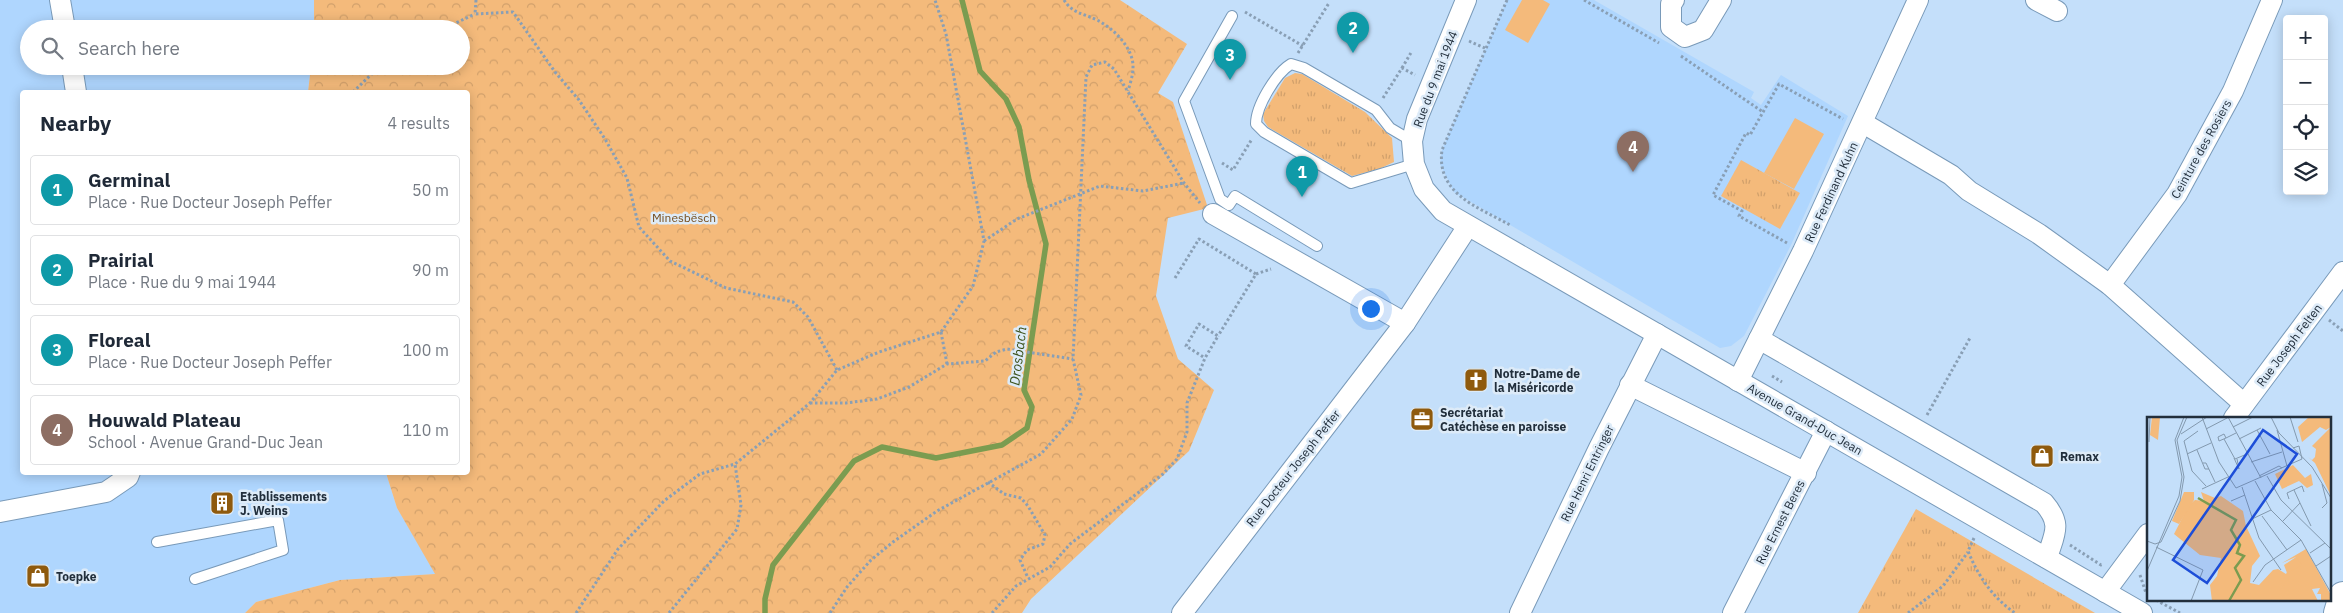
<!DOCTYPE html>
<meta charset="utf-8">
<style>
body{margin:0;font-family:"IBM Plex Sans",sans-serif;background:#f6f6f7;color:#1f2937}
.controls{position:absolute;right:15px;top:15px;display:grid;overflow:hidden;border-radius:5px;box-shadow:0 2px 12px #0003}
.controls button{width:45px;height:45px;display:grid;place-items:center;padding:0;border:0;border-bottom:1px solid #e0e1e3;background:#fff;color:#1f2937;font:25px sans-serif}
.you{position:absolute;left:1370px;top:308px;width:18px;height:18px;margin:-12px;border:4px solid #fff;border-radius:50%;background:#1a73e8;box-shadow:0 0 0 8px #1a73e833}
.badge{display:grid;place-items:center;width:32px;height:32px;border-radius:50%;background:#8f5a0d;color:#fff;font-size:16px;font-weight:700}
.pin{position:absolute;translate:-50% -41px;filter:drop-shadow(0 1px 2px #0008)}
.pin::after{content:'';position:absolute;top:26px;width:18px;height:15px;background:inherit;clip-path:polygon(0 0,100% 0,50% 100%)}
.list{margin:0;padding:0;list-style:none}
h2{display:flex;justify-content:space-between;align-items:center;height:65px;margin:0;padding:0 20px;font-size:21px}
h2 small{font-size:16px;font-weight:400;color:#747a83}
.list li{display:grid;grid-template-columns:32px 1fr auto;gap:15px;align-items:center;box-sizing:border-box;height:70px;margin:0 10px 10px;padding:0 10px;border:1px solid #e0e1e3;border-radius:5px}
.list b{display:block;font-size:19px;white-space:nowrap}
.list p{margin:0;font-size:16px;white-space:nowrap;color:#747a83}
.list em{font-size:16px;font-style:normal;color:#747a83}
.icon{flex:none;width:28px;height:28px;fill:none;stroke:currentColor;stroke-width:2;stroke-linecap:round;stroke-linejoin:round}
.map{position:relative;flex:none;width:2343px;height:613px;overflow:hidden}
.search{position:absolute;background:#fff;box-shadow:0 2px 12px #0003;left:20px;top:20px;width:450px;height:55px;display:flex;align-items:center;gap:12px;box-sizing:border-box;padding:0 18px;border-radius:28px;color:#747a83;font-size:19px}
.panel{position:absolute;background:#fff;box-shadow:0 2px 12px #0003;left:20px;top:90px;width:450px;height:385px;border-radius:5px}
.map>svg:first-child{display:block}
.built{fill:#afd6fe}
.grass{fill:url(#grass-tufts)}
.forest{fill:url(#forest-crowns)}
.pitch{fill:#f4ba7b}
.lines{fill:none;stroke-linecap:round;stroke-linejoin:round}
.stream{stroke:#7b9c50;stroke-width:5.5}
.lane-casing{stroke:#799ab9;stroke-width:12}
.street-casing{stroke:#799ab9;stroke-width:22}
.primary-casing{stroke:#799ab9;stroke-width:30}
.path{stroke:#899fb5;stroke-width:3;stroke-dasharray:2.5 2.5;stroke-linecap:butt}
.lane{stroke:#fff;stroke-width:10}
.street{stroke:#fff;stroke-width:20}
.primary{stroke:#fff;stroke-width:28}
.labels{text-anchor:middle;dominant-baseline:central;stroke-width:5;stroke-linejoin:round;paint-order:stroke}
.street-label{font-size:12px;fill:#222f3c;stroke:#ddebf8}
.park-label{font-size:12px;fill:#744c1b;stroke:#ddebf8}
.poi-label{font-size:12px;font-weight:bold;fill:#222f3c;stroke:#ddebf8;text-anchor:start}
.water-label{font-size:14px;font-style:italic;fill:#3c521c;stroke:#ddebf8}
.inset-river{fill:none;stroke:#7b9c50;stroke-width:2.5}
.inset-road{fill:none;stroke:#8399ae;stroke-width:1}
.view{fill:#1d4ed8;fill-opacity:0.15;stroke:#1d4ed8;stroke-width:2.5}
.inset-edge{fill:none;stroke:#222f3c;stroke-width:2.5}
</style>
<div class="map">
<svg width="2343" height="613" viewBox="0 0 2343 613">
<defs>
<pattern id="grass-tufts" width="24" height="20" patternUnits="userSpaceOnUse" patternTransform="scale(1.25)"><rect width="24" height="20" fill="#f4ba7b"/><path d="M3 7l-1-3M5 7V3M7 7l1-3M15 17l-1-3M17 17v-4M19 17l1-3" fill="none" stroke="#d1a06b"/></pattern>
<pattern id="forest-crowns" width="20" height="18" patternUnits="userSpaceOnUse" patternTransform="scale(1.25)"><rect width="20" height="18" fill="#f4ba7b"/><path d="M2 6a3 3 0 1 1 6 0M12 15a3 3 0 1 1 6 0" fill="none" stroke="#d1a06b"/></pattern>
</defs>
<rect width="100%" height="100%" fill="#c4dffa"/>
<g class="built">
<path d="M0,0H314V29H29V66H311L308,92H22V472L386,473L397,508L436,574L340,580L256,602L245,613H0Z"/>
<path d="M1507,0H1594L1754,92L1751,98L1761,105L1781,75L1848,116L1791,245L1744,336L1731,346L1720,348L1454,192L1440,164L1442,150Z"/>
</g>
<g class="grass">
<path d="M1295,73L1302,74L1365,112L1392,138L1394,162L1379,169L1352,176L1268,127L1264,121L1263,114L1285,78Z"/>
<path d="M1741,160L1800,193L1780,229L1721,196Z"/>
<path d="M1916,509L2095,613H1858Z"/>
</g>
<path class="forest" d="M314,0H1120L1187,44L1158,93L1173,102L1208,208L1168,218L1156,296L1178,359L1214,390L1189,451L1031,599L1022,613H245L256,602L340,580L435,574L397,508L386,473L468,472V92H308L311,66H461V29H314Z"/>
<g class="pitch">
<path d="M1522,0H1543L1550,4L1528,43L1505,30Z"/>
<path d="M1795,118L1824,134L1794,189L1764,173Z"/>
</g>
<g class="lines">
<path class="stream" d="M765,613V599L773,565L854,461L882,447L936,458L1002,445L1027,428L1032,407L1024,390L1046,244L1029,180L1019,127L1006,99L980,71L962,0"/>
<g class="lane-casing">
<g id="lane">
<path d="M1232,16L1184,101L1220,199L1229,205L1235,196L1317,246"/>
<path d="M1412,141L1390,128L1376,110L1304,68L1291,64C1276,73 1256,106 1256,124L1264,132L1351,183L1414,164"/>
<path d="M157,542L278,520L283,550L195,579"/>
</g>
</g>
<g class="street-casing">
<g id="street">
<path d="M60,0L65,29"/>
<path d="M1466,0L1417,119L1412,141L1414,164L1424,189L1443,211L2142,613"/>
<path d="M1674,0L1671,4V27L1685,37L1703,30L1721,0"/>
<path d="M2036,0L2057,11"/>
<path d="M72,66L76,92"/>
<path d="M1863,123L1951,175L1969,191L2039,234L2110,285L2244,404"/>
<path d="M1213,214L1405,323"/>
<path d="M2110,285L2177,194L2233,91L2272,0"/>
<path d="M1759,339L2044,503C2063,525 2054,534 2047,558"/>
<path d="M1738,381L1803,251L1918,0"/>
<path d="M1630,385L1806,473"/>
<path d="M2234,418L2343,272"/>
<path d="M0,512L106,492L128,477L130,472"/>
<path d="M2105,592L2148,534"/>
<path d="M1182,613L1405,323L1468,226"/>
<path d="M1520,613L1599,448L1657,334"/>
<path d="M1733,613L1826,431"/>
</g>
</g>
<g class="primary-casing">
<path id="primary" d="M2338,613L2343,596"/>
</g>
<g class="path">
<path d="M476,0L475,14L513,12L555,72L579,100L605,139L627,178L639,227L670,261L726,288L793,302L808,317L837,370"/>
<path d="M1064,0C1073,14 1083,13 1097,20C1113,28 1134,48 1133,68C1133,75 1130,84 1128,91"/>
<path d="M1507,0L1442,150C1436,194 1478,207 1510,225"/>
<path d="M1584,0L1659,43"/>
<path d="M1245,12L1303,46"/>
<path d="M342,28L357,29"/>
<path d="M443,29L475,14"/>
<path d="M1469,41L1485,48"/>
<path d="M1298,53L1329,3"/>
<path d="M1681,56L1763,112"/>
<path d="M1402,68L1412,51"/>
<path d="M353,92L380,66"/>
<path d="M1383,98L1402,68L1415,75"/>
<path d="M1222,163L1233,170L1252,139"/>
<path d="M984,241L1017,219L1100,186L1143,191L1184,183"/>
<path d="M1787,243L1739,216L1742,211L1713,195L1746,133L1750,135L1779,84L1843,119"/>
<path d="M1256,274L1271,269"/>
<path d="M1175,278L1199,239L1256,274L1218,336"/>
<path d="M2329,320L2343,331"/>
<path d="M941,332L947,364"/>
<path d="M1772,376L1782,382"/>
<path d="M810,403H846L877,399L909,387L947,364L985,361L996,352L1007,349L1073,359"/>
<path d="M1927,415L1970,338"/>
<path d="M988,482L1004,494L1021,498L1028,506L1045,535L1043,544L1027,550L1020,560L1028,578"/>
<path d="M1974,538L1968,551C1978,576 1993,598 2015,613"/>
<path d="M2070,545L2101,565L2103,564"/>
<path d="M2140,575L2146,593"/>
<path d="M2156,600L2180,613"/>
<path d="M576,613L618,549L664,501L700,474L735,464L810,403L837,370L879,352L941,332L973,286L984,241L946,34L935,0"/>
<path d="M669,613L737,529L741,505L735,464"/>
<path d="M830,613L847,587L871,560L893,542L937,511L1041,454L1072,419L1081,395L1073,359L1086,77L1092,65L1105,62L1114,69L1184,183L1200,203"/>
<path d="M992,613L1016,586L1050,567L1070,544L1163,474L1177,459L1187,432V403L1205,358L1218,336L1199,324L1186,346L1205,358"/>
<path d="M1908,613L1943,586L1968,552"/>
</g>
<use href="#lane" class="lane"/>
<use href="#street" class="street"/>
<use href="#primary" class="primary"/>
</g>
<defs>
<g id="church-square" transform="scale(1.25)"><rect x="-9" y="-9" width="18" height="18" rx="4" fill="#8f5a0d" stroke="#ddebf8"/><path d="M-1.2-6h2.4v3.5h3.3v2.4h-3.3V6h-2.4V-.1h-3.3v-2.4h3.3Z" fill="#fff"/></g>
<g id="office-square" transform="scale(1.25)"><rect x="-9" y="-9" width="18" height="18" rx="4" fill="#8f5a0d" stroke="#ddebf8"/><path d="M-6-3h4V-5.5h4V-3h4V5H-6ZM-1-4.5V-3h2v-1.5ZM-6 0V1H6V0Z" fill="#fff"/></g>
<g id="shop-square" transform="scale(1.25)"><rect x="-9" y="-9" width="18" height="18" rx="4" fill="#8f5a0d" stroke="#ddebf8"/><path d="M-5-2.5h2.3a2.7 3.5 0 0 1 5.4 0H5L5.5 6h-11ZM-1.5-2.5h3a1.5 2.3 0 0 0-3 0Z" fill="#fff"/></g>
<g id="building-square" transform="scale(1.25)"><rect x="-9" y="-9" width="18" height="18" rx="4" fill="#8f5a0d" stroke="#ddebf8"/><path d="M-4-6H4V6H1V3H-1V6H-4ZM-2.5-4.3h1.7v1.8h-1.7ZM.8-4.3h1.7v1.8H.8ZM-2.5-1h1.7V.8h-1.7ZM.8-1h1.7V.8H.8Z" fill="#fff"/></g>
</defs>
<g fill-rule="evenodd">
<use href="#church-square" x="1476" y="380"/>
<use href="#office-square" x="1422" y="419"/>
<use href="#shop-square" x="2042" y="456"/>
<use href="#building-square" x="222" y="503"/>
<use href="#shop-square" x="38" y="576"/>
</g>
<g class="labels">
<g class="street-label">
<text transform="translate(1435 79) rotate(-69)">Rue du 9 mai 1944</text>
<text transform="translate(2201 149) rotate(-61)">Ceinture des Rosiers</text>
<text transform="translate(1831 192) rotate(-65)">Rue Ferdinand Kuhn</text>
<text transform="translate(2289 345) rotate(-53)">Rue Joseph Felten</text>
<text transform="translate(1805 419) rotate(30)">Avenue Grand-Duc Jean</text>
<text transform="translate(1293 468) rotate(-52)">Rue Docteur Joseph Peffer</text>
<text transform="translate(1587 473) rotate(-64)">Rue Henri Entringer</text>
<text transform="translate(1780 522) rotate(-63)">Rue Ernest Beres</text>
</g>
<g class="park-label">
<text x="684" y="217">Minesbësch</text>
</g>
<g class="poi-label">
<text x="1494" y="373">Notre-Dame de<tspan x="1494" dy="14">la Miséricorde</tspan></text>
<text x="1440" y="412">Secrétariat<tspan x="1440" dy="14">Catéchèse en paroisse</tspan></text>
<text x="2060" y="456">Remax</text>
<text x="240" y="496">Etablissements<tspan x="240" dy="14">J. Weins</tspan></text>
<text x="56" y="576">Toepke</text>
</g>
<g class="water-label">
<text transform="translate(1018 356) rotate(-83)">Drosbach</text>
</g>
</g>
<g transform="translate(2147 417)">
<rect width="184" height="184" fill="#c4dffa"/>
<path d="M162,0H184V10L179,13L173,10L155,25L151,10ZM146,48L158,61L164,57L166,68L160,71L152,64L135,72L128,57Z" fill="#f4ba7b"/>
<path d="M5,0H13L11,23L3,18ZM184,10V79L168,46L161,40L165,43L168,40L169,32L165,29ZM54,75L68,81L74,79L96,94L99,109L113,139L105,149L103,166L112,168L126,153L131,152L139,157L149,140L135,146L159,132L184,178V184H174V177H170L173,171L165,172L171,184H65L63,168L70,159L74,141L53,138L27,117L42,88L48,83L57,84Z" fill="#f4ba7b"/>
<path d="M149,140L155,148L140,156L137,148Z" fill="#f4ba7b"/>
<path d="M37,75H47V83L32,107L25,104Z" fill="#f4ba7b"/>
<path class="inset-river" d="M51,81L89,103L84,113L93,128L90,136L97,139L88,151L94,163L82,184"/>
<path class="inset-road" d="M55,0L72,45L89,71L155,42L152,29L146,31M81,0L114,61M124,0L132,16L165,50L184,81M143,0L151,25M86,10L106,0M59,12L82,0M110,13L123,37M130,13L140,49M51,14L37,24L45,54L59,69M34,17L60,0M79,21L77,17L71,20L72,24L79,21L89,16M77,22L88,42L100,37M92,22L114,11M2,25L3,0M50,33L58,52H62M40,37L64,26M87,41L92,52L90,42M104,45L135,35M56,46H59L68,65M112,59L132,49L135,51M120,59L134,83L184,132M108,64L124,93L154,123L184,176M175,67L180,86L175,91M95,70L112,121L134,153M55,72L81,60M142,82L140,76L155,69L157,75M84,84L98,78M153,86L164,109M115,99L140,133M105,102L124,93M136,104L153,86L147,73M0,124L8,127L14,125L33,84L37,60L30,23L40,0M9,130L56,153L44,184M163,136L178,126M169,149L184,139M0,154L32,79L35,60L28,23L37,0M106,165L118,148L154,123"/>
<path class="view" d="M116,13L150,37L60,166L26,143Z"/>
<rect width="184" height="184" class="inset-edge"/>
</g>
</svg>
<div class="controls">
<button>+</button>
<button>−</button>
<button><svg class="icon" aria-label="locate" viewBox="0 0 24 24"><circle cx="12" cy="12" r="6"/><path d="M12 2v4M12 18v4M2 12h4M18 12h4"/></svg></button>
<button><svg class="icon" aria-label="layers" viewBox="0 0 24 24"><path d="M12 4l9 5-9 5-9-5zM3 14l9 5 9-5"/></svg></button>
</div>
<div class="you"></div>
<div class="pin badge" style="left:1302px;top:197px;background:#0f9aa8">1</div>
<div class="pin badge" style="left:1353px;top:53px;background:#0f9aa8">2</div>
<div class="pin badge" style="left:1230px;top:80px;background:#0f9aa8">3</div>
<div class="pin badge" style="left:1633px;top:172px;background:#8d6e63">4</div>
<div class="search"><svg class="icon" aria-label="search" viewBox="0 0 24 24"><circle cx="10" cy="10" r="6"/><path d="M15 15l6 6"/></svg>Search here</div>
<section class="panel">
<h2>Nearby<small>4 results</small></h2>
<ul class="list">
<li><span class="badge" style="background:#0f9aa8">1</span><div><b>Germinal</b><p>Place · Rue Docteur Joseph Peffer</p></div><em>50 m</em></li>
<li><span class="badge" style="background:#0f9aa8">2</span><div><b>Prairial</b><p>Place · Rue du 9 mai 1944</p></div><em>90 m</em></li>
<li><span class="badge" style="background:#0f9aa8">3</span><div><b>Floreal</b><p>Place · Rue Docteur Joseph Peffer</p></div><em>100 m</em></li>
<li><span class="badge" style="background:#8d6e63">4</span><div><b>Houwald Plateau</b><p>School · Avenue Grand-Duc Jean</p></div><em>110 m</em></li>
</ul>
</section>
</div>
